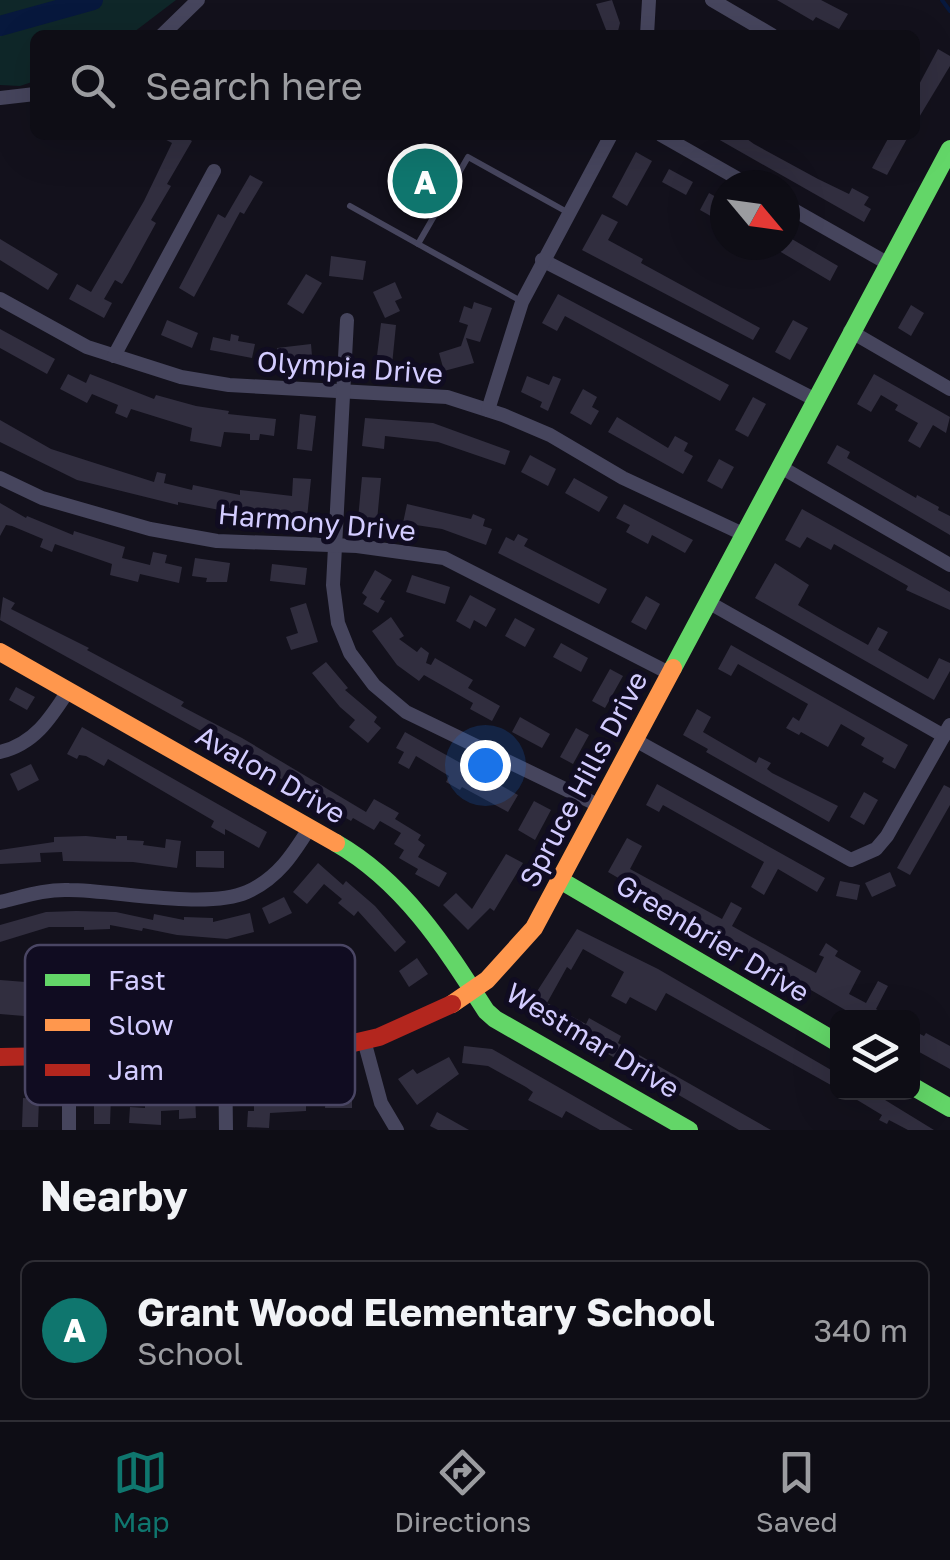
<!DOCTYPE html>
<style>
body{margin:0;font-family:"Golos Text",sans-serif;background:#1c1b22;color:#f1f3f6}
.controls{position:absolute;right:30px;bottom:30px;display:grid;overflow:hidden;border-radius:15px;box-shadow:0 10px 40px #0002}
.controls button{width:90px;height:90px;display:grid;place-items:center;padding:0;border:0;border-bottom:2px solid #2e2d34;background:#0e0d15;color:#f1f3f6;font:50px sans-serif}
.compass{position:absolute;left:710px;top:170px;width:90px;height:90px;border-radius:50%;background:#0e0d15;box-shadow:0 10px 40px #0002;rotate:119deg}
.you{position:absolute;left:485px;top:765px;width:35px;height:35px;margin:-25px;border:8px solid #fff;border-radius:50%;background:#1a73e8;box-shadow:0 0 0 15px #1a73e833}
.badge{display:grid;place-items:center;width:65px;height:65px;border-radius:50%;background:#0f766e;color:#fff;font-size:32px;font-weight:700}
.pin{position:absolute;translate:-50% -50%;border:5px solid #fff;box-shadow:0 2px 10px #0006}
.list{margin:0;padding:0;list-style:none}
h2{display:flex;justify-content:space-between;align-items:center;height:130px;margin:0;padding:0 40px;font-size:42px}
h2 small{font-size:32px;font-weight:400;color:#9b9ca0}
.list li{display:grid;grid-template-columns:65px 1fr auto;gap:30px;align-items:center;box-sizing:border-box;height:140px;margin:0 20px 20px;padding:0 20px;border:2px solid #2e2d34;border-radius:15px}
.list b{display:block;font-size:38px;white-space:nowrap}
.list p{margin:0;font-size:32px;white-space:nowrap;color:#9b9ca0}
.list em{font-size:32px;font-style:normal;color:#9b9ca0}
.icon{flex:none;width:55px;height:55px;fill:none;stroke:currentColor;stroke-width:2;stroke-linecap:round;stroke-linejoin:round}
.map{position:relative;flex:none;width:950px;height:1130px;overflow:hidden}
.search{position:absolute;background:#0e0d15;box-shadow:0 10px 40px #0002;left:30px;right:30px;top:30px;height:110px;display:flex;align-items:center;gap:25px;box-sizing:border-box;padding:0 35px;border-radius:15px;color:#9b9ca0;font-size:38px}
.sheet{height:290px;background:#0e0d15}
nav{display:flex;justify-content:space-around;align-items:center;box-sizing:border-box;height:140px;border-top:2px solid #2e2d34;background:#0e0d15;font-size:28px;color:#9b9ca0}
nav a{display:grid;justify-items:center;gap:5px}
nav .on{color:#0f766e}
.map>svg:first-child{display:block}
.green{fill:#0f2729}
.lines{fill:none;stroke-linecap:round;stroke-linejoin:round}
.stream{stroke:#07183d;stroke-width:4}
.river{stroke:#07183d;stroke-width:20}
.building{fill:#312e3f}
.lane{stroke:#46455d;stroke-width:6}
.street{stroke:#46455d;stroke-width:14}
.fast{stroke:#63d668;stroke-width:18}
.slow{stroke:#ff974d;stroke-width:18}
.jam{stroke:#b3261e;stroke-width:18}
.labels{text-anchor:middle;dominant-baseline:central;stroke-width:10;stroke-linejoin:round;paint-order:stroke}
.street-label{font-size:28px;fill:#d3ccff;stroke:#100c21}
.key{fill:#100c21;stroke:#4a4664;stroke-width:2.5}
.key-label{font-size:28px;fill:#d3ccff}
</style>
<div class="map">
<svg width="950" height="1130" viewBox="0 0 950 1130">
<rect width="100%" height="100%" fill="#13111c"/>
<path class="green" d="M0,0H176L130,35H35V81L20,86L0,85Z"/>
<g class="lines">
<path class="stream" d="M942,0L950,11"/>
<path class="river" d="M0,26L93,0"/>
</g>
<g class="building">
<path d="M612,0L620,23L617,35H608L596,4Z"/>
<path d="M777,0H821L848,14L839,29L816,17L813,21Z"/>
<path d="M938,49L950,56V66L915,124V92Z"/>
<path d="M157,135H182L192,141L167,184L171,186L151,220L156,223L128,274L122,284L115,280L104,299L112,303L104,318L69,299L77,284L91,292L144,201L172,143Z"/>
<path d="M711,135H749L747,139L754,144L818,179L849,194L852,188L869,197L864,205L871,209L864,222Z"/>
<path d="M890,135H909L887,175L872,168Z"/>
<path d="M636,152L652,161L627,206L612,197Z"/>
<path d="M669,169L693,182L686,195L662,182Z"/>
<path d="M250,175L263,182L244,214L240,212L194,297L179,288L218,214L225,218Z"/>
<path d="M709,193L725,202V224L700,210Z"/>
<path d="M602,214L618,222L608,240L643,259L641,263L760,328L753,340L582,250Z"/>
<path d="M785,235L838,266L830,281L769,245H785Z"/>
<path d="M0,239L58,274L48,290L0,260Z"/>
<path d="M331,256L366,261L363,280L329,276Z"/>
<path d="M306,274L322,283L303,314L287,304Z"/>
<path d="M395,282L402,298L395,301L400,311L385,318L373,292Z"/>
<path d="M558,294L729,385L720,401L565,316L557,331L542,323Z"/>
<path d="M474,302L492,308L480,342L466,338L474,363L444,371L439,353L461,346L468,325L459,322L464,306L472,309Z"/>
<path d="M911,305L924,313L911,336L898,328Z"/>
<path d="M167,320L198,333L192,348L161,335Z"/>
<path d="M793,320L808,328L790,360L775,352Z"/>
<path d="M381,323L396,325L392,365L376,364Z"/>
<path d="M0,329L55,359L47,374L0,348Z"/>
<path d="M231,334L239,336L238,341L255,344L252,358L210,350L213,337L230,341Z"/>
<path d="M311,344L312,356L278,361L277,348Z"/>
<path d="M68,374L86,383L90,374L154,399L156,395L196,406L229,411L228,414L276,419L274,436L260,434L259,440H250V434L224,432L221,447L190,441L192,428L131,409L127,418L115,413L118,405L92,394L87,403L60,389Z"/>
<path d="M874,374L950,417L946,433L933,425L920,448L908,441L918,423L895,410L898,405L881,395L871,412L857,404Z"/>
<path d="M527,376L549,385L553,376L561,379L548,411L540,407L542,402L521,392Z"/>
<path d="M583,389L597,397L592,407L599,411L591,425L570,413Z"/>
<path d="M753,397L766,404L748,437L735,430Z"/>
<path d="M300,414L316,416L312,451L297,449Z"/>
<path d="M617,417L668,448L675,436L688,443L684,451L693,456L683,474L608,432Z"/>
<path d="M365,418L433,423L510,451L505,465L438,442L385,436L384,449L362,446Z"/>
<path d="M0,420L51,449L154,482L157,472L166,474L164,483L192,490L193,485L240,495V490L292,496L293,478L311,479L307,518L230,512L178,502V505L77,480L0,442Z"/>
<path d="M837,445L850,452L847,458L916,498L917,495L939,507L938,510L950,516V535L827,463Z"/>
<path d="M530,455L556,469L548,486L521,472Z"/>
<path d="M719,459L734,467L722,489L707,481Z"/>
<path d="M362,477L381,478L377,521L358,519Z"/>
<path d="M574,478L608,497L599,512L565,493Z"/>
<path d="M0,503L26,518L27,516L73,535L74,531L125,547L122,558L150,565L153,552L167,555L165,563L182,567L179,583L140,574L138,582L110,575L112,564L55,544L52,552L40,547L43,539L12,526L6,525L0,536Z"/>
<path d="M407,504L471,519L473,514L485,519L483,526L492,529L486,545L442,529L403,523Z"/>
<path d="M624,504L693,540L685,553L652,535L648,544L626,532L630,525L616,518Z"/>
<path d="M802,509L950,592V610L906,590L908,586L834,544L831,550L807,537L800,548L785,540Z"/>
<path d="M518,534L528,539L524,546L607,589L599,604L498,553L506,537L514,541Z"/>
<path d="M195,558L230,563L227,582H206L207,578L192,576Z"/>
<path d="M775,563L809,585L798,605L834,626L868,645L878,627L888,632L878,650L928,679L939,658L950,663V671L934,700L755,598Z"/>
<path d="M272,564L307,568L305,585L270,581Z"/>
<path d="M375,570L392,580L380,599L385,601L378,613L363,604L367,597L362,593Z"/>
<path d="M412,575L450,587L445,604L406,592Z"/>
<path d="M470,595L496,609L486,627L474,620L470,629L456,621Z"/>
<path d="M646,596L660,604L646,630L631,622Z"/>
<path d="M3,597L15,603L11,609L89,648L87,650L184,702L181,706L242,738L366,812L374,799L399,813L395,819L421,835L418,840L425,845L418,857L447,873L439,887L415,874L418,869L399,858L404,850L394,844L401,833L380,821L374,830L353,818L351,821L210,736L0,620Z"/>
<path d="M306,603L318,642L291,650L286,637L298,633L290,608Z"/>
<path d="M391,617L404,636L399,639L417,652L421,647L429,653L426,663L431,665L435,658L473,680L468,688L500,706L492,721L470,709L473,703L424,675L419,681L397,665L372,631Z"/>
<path d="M515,618L535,629L525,647L505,636Z"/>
<path d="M561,643L588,658L581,672L553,657Z"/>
<path d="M731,645L908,745L895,769L882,762L884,758L861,745L865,738L860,735L841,724L828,747L801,732L799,735L786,728L793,717L799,721L808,704L738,664L731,676L718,669Z"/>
<path d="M326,662L348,688L345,690L377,717L374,722L381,728L368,743L349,727L355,720L340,707L312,673Z"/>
<path d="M610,669L623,676L605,708L592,701Z"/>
<path d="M16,687L35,697L27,710L9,700Z"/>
<path d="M697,709L711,717L703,732L756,763L759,757L771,763L767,769L772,773L838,806L829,822L706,752L708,749L683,735Z"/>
<path d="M520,717L550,734L542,748L512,732Z"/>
<path d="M82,727L267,832L259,848L225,829V835L211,827L214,821L108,759L104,766L86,756L79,755L77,759L67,754Z"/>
<path d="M576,728L589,735L573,764L560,757Z"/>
<path d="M405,732L518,795L508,812L462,787L460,790L446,782L449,776L416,756L409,769L398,763L404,752L396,748Z"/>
<path d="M31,764L39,780L18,791L10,774Z"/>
<path d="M657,784L825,878L817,892L778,869L764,895L751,887L764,862L663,805L659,812L646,805Z"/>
<path d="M944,785L950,788V805L910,875L897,868Z"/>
<path d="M864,792L878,800L864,825L850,817Z"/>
<path d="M534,801L551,810L535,840L518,830Z"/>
<path d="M86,836L116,839V836H127V840L144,841L143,845L165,848L166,839L181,841L177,868L133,862L63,861L62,852L40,853L41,862L0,864V850L54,842V837Z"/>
<path d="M627,838L642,846L630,869L722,919L731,902L742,908L732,926L816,973L824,957L819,955L826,943L838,951L835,956L861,971L849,994L866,1003L878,981L888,986L876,1009L891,1018H859L608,872Z"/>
<path d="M196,851H224V868L196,867Z"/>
<path d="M506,854L523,863L494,911L490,908L468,930L443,905L456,893L472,909Z"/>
<path d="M318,863L343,885L346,881L375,906L406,942L395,952L358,911L354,916L338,903L342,899L324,884L307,904L293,892Z"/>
<path d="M890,872L896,886L872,897L865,883Z"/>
<path d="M840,881L860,885L857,900L836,896Z"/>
<path d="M284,897L292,913L269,924L262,908Z"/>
<path d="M76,911L116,912L153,920L154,914L184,920V917L213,918V922L250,913L254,932L227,939L177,935L143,928L142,931L110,925V929L84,930V927H49L0,942V925L46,912Z"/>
<path d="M577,929L658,969L838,1074V1089L666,993L656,1011L630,997L626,1004L611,996L624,972L583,949L571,970L567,967L547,1003L586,1024L589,1018L621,1036L618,1043L771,1130H739L527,1007Z"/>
<path d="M417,958L428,974L409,987L399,971Z"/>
<path d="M0,980L51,984L48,1018L0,1014Z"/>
<path d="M912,1030L924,1036L926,1033L950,1046V1069L912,1048Z"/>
<path d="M464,1046L492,1049L633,1130H600L566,1111L562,1118L528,1100L533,1092L526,1087L488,1066L462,1063Z"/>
<path d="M449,1057L459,1074L417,1105L398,1079L413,1069L417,1074Z"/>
<path d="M326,1091H352V1108H325Z"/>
<path d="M844,1092H872L934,1130H908L889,1120L887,1124L879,1120L882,1115Z"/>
<path d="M195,1094L196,1118L179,1119V1110L161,1111V1125L129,1123L130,1107L145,1108V1095Z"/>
<path d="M254,1094H306V1111L270,1113L269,1128L247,1127L248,1111H254Z"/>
<path d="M94,1096H111L110,1124H94Z"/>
<path d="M23,1098L39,1099L38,1127H22Z"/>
<path d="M437,1112L469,1130H438L430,1126Z"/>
</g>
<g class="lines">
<g class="lane">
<path d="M350,206L418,244"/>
<path d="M521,301L418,244L468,157L567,212"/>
</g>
<g class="street">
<path d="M712,0L772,35"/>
<path d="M162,35L198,0"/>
<path d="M647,35L649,0"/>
<path d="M0,98L35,94"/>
<path d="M661,135L749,185"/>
<path d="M785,205L887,263"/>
<path d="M542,260L814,399"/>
<path d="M0,299L87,347L181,377L229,385L447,397L503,415L550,435L623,478L743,534"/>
<path d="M347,320L333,585L338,623L350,653L374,685L406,712L600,806"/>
<path d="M850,331L950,389"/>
<path d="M114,356L214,171"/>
<path d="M488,410L522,302L611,135"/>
<path d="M779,466L950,565"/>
<path d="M0,478L42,498L150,529L217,541L357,546L444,558L671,674"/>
<path d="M708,602L944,736"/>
<path d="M635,740L851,860L876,849L887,836L950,725"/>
<path d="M0,752C34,744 50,719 68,691"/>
<path d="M0,902C22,897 45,889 69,890C115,890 206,910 247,892C278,878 293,854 310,827"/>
<path d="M365,1044L381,1103L397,1130"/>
<path d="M225,1054L226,1130"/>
<path d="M69,1130V1058"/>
</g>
<g class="fast">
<path d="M673,668L950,149"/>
<path d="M336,843C404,882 445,947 486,1011L495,1019L689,1130"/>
<path d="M560,880L838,1043"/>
<path d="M912,1086L950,1108"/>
</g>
<g class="slow">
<path d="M0,652L336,843"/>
<path d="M452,1004L487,980L534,928L673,668"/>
</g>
<path class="jam" d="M0,1057L319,1051L379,1037L452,1004"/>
</g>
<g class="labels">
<g class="street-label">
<text transform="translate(350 367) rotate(4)">Olympia Drive</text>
<text transform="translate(317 522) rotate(5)">Harmony Drive</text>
<text transform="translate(271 774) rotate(30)">Avalon Drive</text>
<text transform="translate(583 779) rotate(-62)">Spruce Hills Drive</text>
<text transform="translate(713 938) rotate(31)">Greenbrier Drive</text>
<text transform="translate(593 1040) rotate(31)">Westmar Drive</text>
</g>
</g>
<rect x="25" y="945" width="330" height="160" rx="15" class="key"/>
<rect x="45" y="974" width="45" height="12" fill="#63d668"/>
<rect x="45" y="1019" width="45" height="12" fill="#ff974d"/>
<rect x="45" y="1064" width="45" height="12" fill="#b3261e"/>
<g class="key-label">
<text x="108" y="990">Fast</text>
<text x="108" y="1035">Slow</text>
<text x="108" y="1080">Jam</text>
</g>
</svg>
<div class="controls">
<button><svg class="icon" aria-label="layers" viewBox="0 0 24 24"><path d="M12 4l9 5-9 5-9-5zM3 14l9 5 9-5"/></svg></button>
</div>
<svg class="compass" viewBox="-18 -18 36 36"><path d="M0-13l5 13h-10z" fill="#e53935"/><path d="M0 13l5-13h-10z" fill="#9b9ca0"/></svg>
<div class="you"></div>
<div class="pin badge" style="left:425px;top:181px">A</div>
<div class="search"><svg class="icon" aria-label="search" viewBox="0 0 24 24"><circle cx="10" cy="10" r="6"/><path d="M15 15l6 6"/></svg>Search here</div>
</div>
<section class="sheet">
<h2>Nearby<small></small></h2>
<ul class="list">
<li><span class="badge">A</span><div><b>Grant Wood Elementary School</b><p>School</p></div><em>340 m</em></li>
</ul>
</section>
<nav>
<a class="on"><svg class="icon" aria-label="map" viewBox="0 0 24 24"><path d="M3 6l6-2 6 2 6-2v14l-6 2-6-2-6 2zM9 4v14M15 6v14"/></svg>Map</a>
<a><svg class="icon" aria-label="directions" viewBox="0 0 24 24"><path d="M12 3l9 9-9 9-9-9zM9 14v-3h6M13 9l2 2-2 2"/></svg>Directions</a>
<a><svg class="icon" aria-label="saved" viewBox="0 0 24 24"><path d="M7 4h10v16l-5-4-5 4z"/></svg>Saved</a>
</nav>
